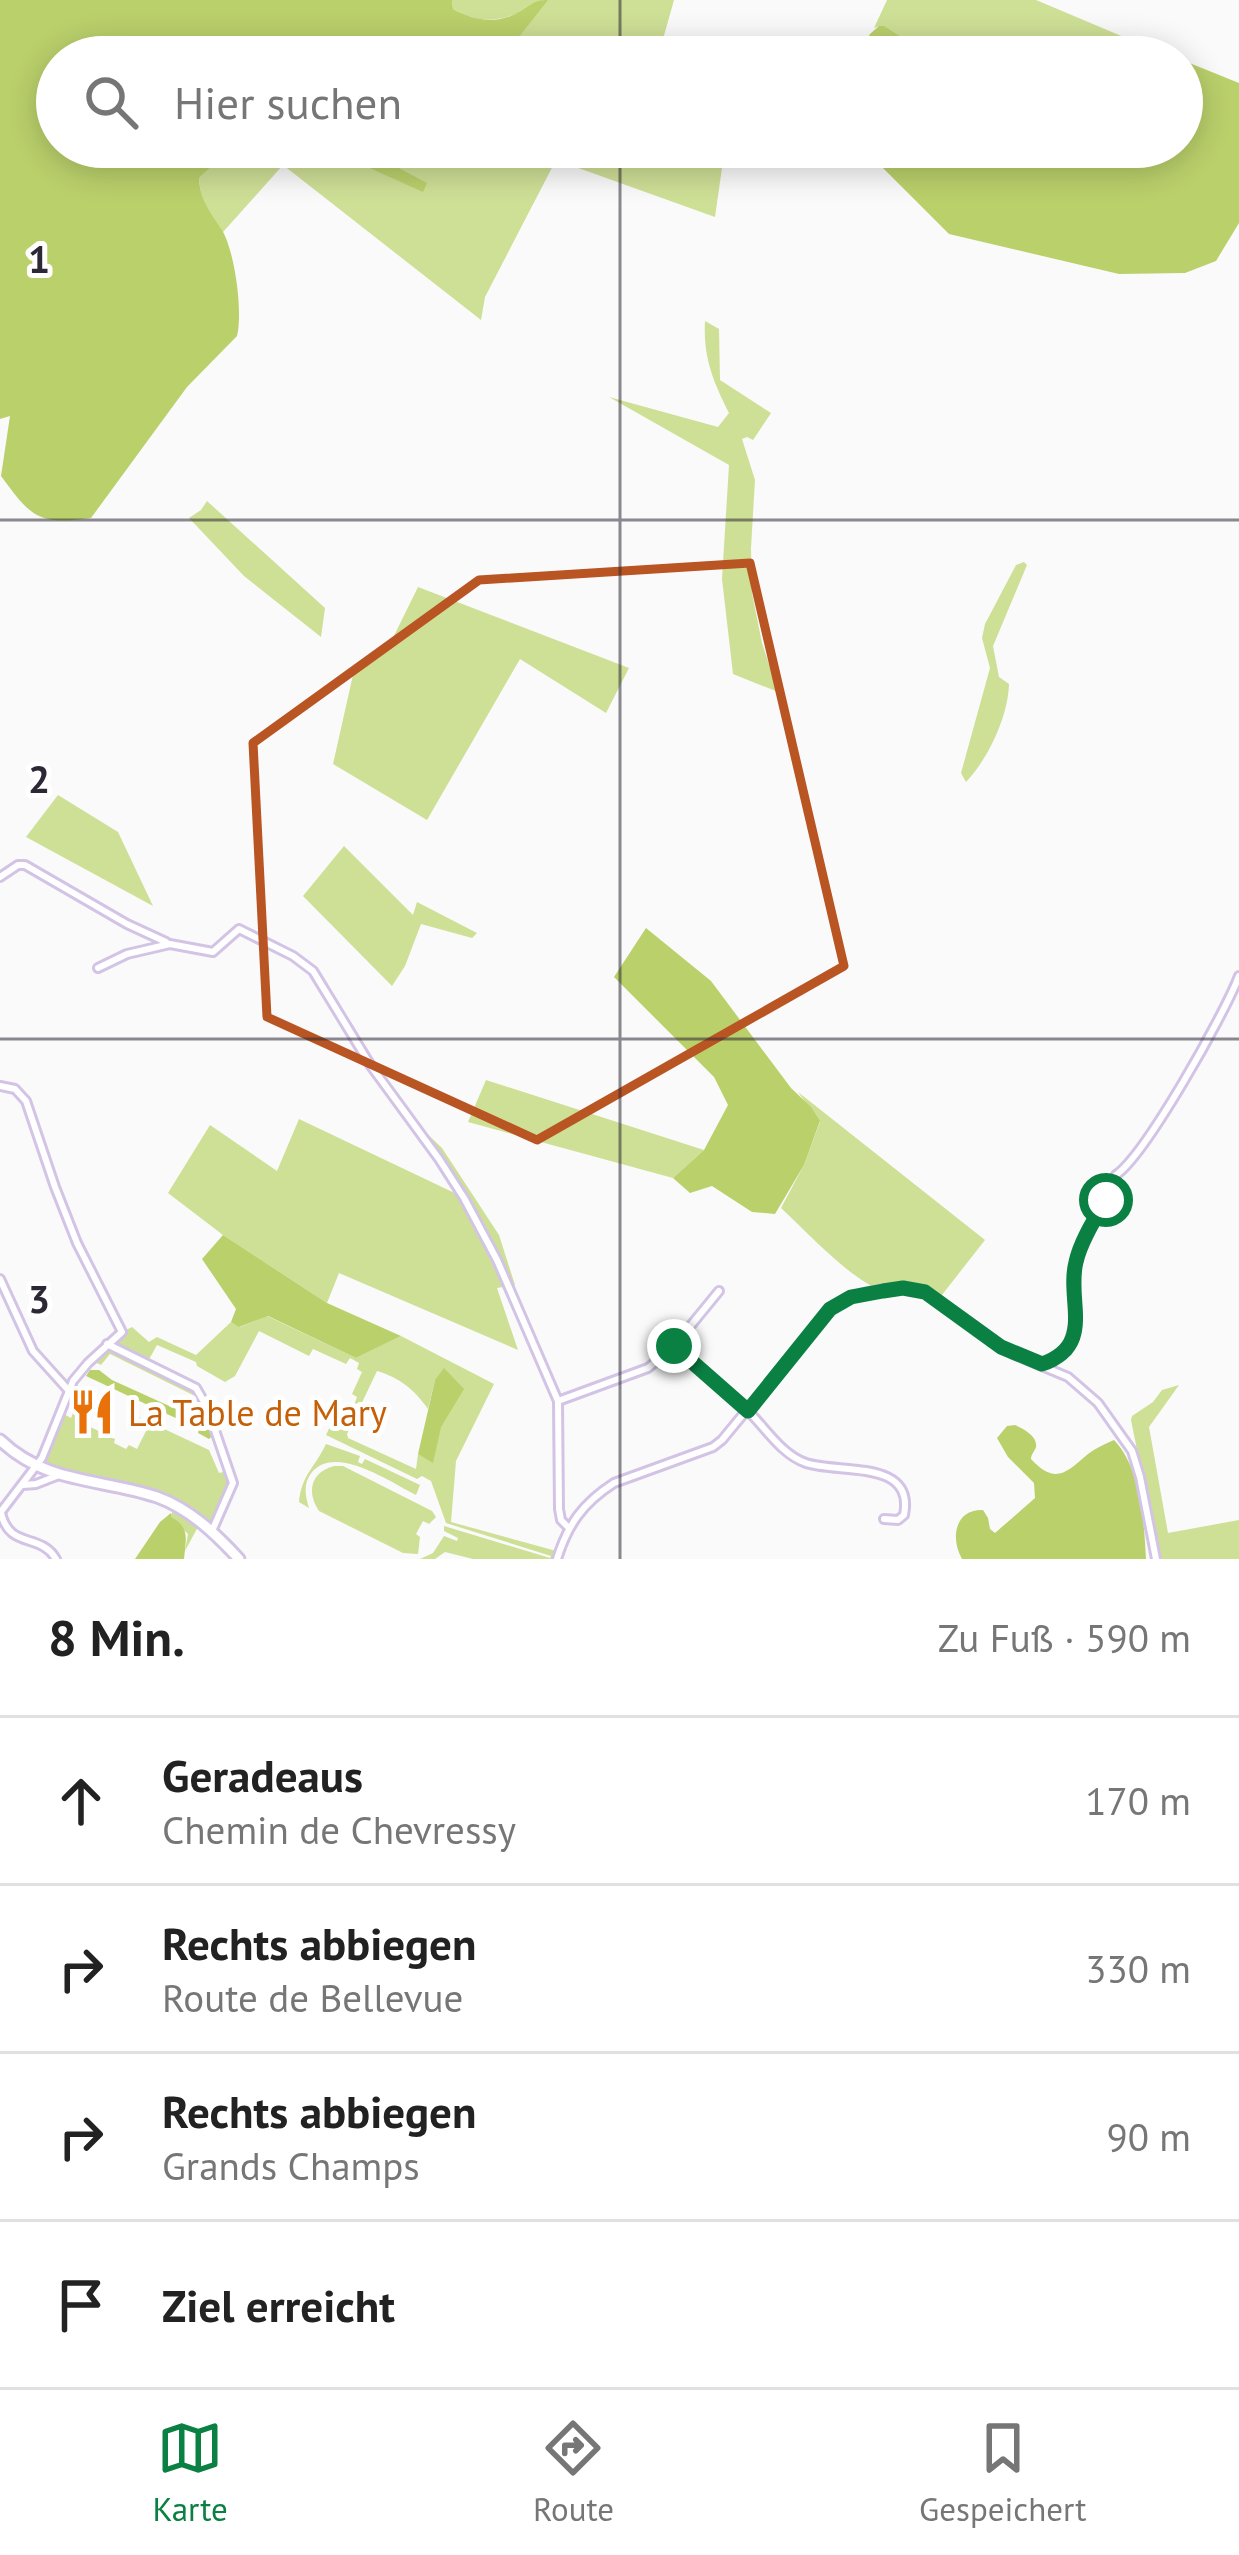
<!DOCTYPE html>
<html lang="de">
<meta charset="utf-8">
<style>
body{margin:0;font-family:"PT Sans",sans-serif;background:#f2f2f2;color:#222}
.stop{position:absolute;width:36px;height:36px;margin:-27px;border:9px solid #0b8043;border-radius:50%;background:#fff}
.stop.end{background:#0b8043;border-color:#fff;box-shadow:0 3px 12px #0008}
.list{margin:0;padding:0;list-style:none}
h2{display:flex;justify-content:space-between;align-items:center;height:156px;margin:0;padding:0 48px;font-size:51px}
h2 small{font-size:39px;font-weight:400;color:#767676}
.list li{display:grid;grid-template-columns:78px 1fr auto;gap:36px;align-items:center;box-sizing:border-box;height:168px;padding:0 48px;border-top:3px solid #e0e0e0}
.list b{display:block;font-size:45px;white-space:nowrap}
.list p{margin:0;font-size:39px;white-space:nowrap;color:#767676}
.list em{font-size:39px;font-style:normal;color:#767676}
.icon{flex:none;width:66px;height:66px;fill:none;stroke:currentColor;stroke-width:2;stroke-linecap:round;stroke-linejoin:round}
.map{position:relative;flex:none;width:1239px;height:1559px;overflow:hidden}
.search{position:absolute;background:#fff;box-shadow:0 6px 30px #0003;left:36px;right:36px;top:36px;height:132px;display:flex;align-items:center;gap:30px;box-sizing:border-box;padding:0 42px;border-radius:66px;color:#767676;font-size:45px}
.sheet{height:828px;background:#fff}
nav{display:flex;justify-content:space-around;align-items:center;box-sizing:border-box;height:168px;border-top:3px solid #e0e0e0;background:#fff;font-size:33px;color:#767676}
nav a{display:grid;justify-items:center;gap:6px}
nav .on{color:#0b8043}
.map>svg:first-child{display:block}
.green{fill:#cedf96;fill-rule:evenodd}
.forest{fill:#bad06b}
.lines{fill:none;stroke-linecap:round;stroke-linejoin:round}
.street-casing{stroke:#d3c4e6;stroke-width:12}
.secondary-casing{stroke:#d3c4e6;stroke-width:15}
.street{stroke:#fff;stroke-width:6}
.secondary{stroke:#fff;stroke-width:9}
.route{stroke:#0b8043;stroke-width:15}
.marked{fill:none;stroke:#b95423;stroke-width:9;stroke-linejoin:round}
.grid{fill:none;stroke:#2d2835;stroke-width:3;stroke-opacity:0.55}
.labels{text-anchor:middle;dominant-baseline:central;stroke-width:10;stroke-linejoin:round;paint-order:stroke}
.food-label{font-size:36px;fill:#c56008;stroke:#fff;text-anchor:start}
.grid-label{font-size:39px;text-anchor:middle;font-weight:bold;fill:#2d2835;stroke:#fff;stroke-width:10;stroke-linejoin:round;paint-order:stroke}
</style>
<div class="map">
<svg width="1239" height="1559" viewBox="0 0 1239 1559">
<rect width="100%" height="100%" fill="#fafafa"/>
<g class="green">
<path d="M452,0H674L658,57H452L466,36L485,46L520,40L519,13C491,23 479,22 453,9Z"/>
<path d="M887,0H1036L1157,51L1151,57H932L879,26L874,28Z"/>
<path d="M248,147H725L715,217L556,160L485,297L481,320L283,165L223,232C209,215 200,200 199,178L219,160Z"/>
<path d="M705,321L719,329L720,380L771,413L753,440L747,437L742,439L755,480L751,548L752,593L762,643L778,692L733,674L722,579L729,465L609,397L718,427L729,413C713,381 703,357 705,321Z"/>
<path d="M207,501L325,608L321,637L244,576L189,518L201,510Z"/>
<path d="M1024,562L1027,565L993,646L999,677L1009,684C1008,717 988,759 966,782L961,773L990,668L982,638L985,624L1016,565Z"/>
<path d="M418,587L629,668L606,713L520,659L427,820L333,764L355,666L386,652Z"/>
<path d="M58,795L118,832L153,906L26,837Z"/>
<path d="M344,846L413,915L417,902L477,933L472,938L421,924L405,966L392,986L303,896Z"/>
<path d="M486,1080L704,1150L673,1178L468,1122Z"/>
<path d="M798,1092L985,1240L938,1300C919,1289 901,1296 881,1290C851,1280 806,1231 781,1208L804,1165L820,1122Z"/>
<path d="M398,1106L442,1148L499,1235L515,1285L497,1288L518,1350L339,1273L327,1303L223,1235L168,1193L210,1125L277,1171L299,1119L463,1197Z"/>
<path d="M267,1316L356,1358L401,1336L494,1384L456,1461L451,1522L560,1552L557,1559H473L445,1552L435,1559H420L433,1553L444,1536L457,1541L458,1538L444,1531V1526L550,1558L551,1556L446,1523L431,1481L422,1476L417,1479L326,1435L336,1414L345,1421L347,1417L340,1412L347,1406L353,1408L357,1397L352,1394L362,1372L357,1369L359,1363L350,1358L346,1364L313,1349L309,1356L259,1331L235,1376L225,1382L197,1366L196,1362L157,1345L147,1363L188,1382L204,1399L200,1402L193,1395L110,1354L101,1365L91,1360L122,1332L132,1327L149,1342L157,1337L196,1355L231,1322L240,1327ZM377,1371C400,1378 414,1389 428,1409L435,1380L433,1462L418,1454L416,1469L348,1438L347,1434Z"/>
<path d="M1179,1385L1149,1427L1168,1533L1239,1520V1559H1159L1131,1420L1132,1416L1153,1402L1162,1390Z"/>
<path d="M78,1401L83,1404L76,1420L115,1439L114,1443L126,1449L129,1445L137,1449L149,1425L127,1414L128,1412L209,1450L219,1473L228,1471L233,1483L212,1532L200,1523L185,1551L188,1534L170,1517L175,1506L36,1467L62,1413L71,1418Z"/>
<path d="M326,1444L360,1456L358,1462L362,1464L365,1459L420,1485L416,1495C390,1482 336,1444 312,1472C303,1483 305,1495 309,1508L299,1502C302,1474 314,1469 326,1444Z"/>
<path d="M334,1466H343L432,1511L436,1517L429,1524L423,1521L416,1534L420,1537L418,1554L403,1553L319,1511C306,1492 311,1472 334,1466Z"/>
</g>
<g class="forest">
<path d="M0,0H452L453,9C476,21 497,25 521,11C533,4 534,0 548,0L515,42L485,46L466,36L452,57H57V147H248L219,160L199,178C200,200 210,212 222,230C235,252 243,312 237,336L187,387L91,518C38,525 32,518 1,476L10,416L0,419Z"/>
<path d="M879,26H884L932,57H858L870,34Z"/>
<path d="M1182,60L1239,83V223L1216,261L1185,273L1119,274L949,234L862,147H1182Z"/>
<path d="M336,147H359L427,183L423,192L363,165Z"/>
<path d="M646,928L711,981L791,1088L811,1107L820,1121L804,1165L775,1214L752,1212L712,1186L690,1193L673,1178L704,1150L728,1105L714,1077L614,977Z"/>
<path d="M223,1235L327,1303L401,1336L356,1358L268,1316L239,1327L231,1322L236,1309L202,1259Z"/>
<path d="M444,1368L464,1389L441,1427L433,1463L418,1454L435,1380Z"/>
<path d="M90,1370H99L112,1380L198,1419L203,1413L209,1414L215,1433L209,1439L198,1433L199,1429L86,1376Z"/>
<path d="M1015,1425C1022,1428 1038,1436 1036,1447C1035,1451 1031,1454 1031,1459C1055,1485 1066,1473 1088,1454C1096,1448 1105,1444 1114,1440C1141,1468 1144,1521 1146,1559H962C950,1538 955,1509 983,1510L988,1518L990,1529L995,1533L1035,1498L1034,1483L1008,1457L997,1438L1007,1426Z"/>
<path d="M171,1513V1517C190,1527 186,1539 184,1559H135L160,1522Z"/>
</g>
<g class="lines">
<g class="street-casing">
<g id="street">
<path d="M0,877L18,865H25L127,924L166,942"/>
<path d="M98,968L127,954L170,944L213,952L239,929L293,956L313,971L371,1066L439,1159L464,1198L497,1260L558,1401L559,1509L561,1520L568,1527"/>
<path d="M0,1086L15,1089L26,1101L55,1187L77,1243L122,1332L88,1363L73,1381L42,1458L0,1513"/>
<path d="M0,1279L33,1351L70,1392"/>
<path d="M107,1344L196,1388L207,1407L233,1483L212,1531"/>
<path d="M674,1346C697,1367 721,1387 744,1407C764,1425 780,1454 806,1463C840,1474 915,1459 904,1515L898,1520L884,1519"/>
<path d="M1043,1364L1067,1351L1077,1314L1073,1280L1076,1261L1116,1175C1146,1154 1224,1015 1239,976"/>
<path d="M558,1401L648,1368L674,1346L719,1291"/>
<path d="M23,1485L36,1484L59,1475"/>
<path d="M1,1513C10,1550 40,1532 56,1559"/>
<path d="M557,1559C568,1524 583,1503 614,1483L713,1447L722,1440L830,1309C857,1290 903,1281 932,1296L1013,1354L1068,1377L1098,1403L1132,1451L1140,1477L1156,1559"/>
</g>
</g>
<g class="secondary-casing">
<path id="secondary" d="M0,1440C47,1485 101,1478 157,1497C190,1509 216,1534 239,1559"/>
</g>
<use href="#street" class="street"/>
<use href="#secondary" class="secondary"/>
</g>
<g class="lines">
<path class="route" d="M674,1346L748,1411L830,1309L851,1297L883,1291L903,1288L925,1292L1001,1347L1042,1364C1096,1345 1066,1301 1076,1262C1081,1240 1095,1219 1106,1200"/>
</g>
<path class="marked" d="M750,563L844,966L537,1140L267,1017L253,743L479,580Z"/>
<path class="grid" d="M620,0V57M620,147V1559M0,520H1239M0,1039H1239"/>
<defs>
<g id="restaurant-bare" transform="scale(3.6)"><path d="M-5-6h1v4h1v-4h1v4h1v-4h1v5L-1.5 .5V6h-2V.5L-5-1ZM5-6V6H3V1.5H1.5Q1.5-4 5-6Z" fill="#e8710a" stroke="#fff" stroke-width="2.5" paint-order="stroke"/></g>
</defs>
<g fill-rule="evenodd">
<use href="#restaurant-bare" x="92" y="1412"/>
</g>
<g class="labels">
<g class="food-label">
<text x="128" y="1412">La Table de Mary</text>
</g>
</g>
<g class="grid-label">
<text x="39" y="273">1</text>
<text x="39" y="793">2</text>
<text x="39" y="1313">3</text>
</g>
</svg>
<div class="stop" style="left:1106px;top:1200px"></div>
<div class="stop end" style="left:674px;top:1346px"></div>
<div class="search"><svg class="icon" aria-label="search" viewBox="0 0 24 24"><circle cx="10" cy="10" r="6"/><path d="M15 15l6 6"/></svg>Hier suchen</div>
</div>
<section class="sheet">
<h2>8 Min.<small>Zu Fuß · 590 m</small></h2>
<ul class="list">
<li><svg class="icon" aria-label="ahead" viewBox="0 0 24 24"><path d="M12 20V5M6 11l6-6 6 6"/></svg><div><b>Geradeaus</b><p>Chemin de Chevressy</p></div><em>170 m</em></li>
<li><svg class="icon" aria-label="right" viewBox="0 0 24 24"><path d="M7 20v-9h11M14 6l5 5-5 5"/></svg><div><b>Rechts abbiegen</b><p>Route de Bellevue</p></div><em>330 m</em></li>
<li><svg class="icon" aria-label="right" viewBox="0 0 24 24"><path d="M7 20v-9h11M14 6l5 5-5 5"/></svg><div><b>Rechts abbiegen</b><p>Grands Champs</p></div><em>90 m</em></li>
<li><svg class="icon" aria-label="arrive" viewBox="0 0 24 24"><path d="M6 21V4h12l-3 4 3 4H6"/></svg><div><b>Ziel erreicht</b></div></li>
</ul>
</section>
<nav>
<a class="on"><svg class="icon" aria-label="map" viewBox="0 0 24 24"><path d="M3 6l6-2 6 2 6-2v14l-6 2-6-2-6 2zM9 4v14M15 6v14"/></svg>Karte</a>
<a><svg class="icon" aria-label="directions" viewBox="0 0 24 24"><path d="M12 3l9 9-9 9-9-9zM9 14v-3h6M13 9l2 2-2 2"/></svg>Route</a>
<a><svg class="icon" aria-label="saved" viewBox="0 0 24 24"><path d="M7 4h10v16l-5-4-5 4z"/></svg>Gespeichert</a>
</nav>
